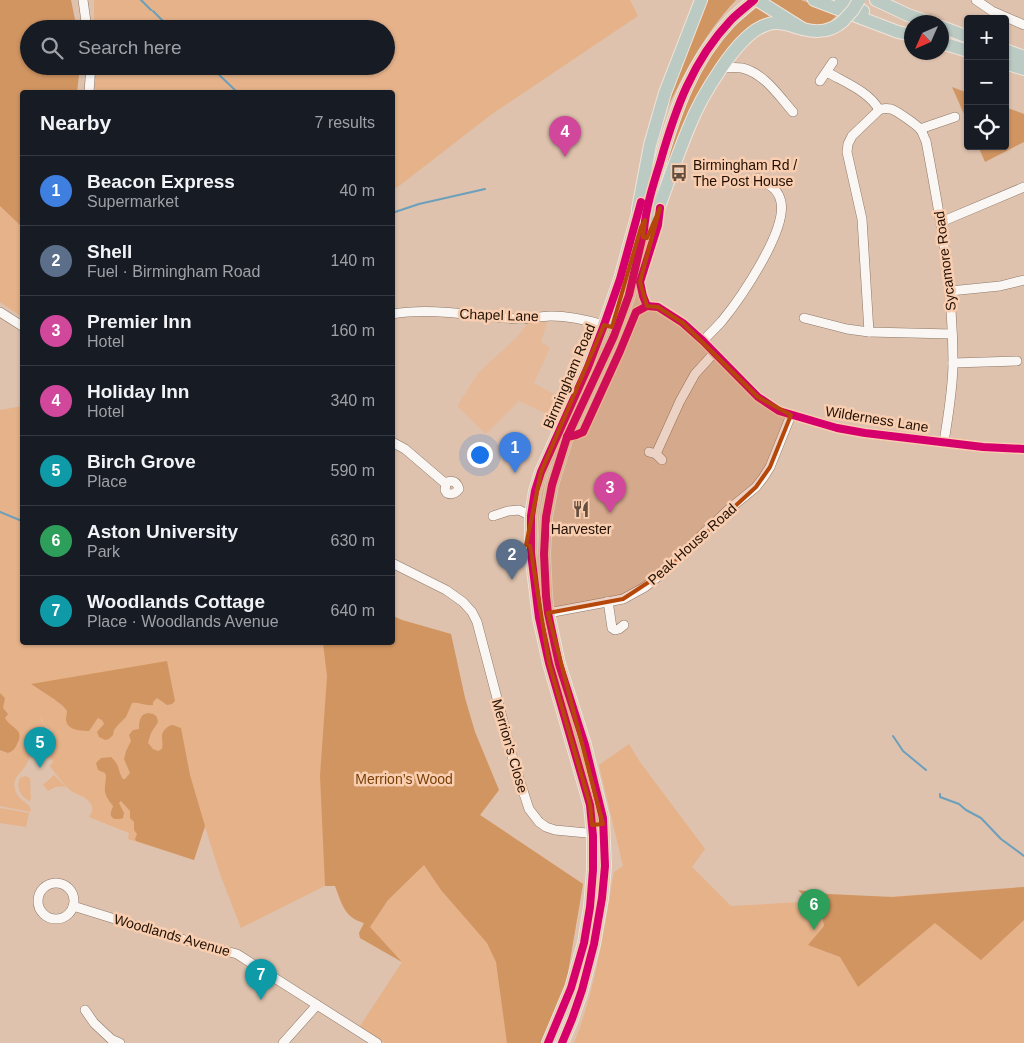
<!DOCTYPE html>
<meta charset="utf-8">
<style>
body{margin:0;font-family:Arial,sans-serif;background:#242831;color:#f1f3f6}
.controls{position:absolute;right:15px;top:15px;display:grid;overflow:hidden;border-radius:5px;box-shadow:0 1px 4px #0004}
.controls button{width:45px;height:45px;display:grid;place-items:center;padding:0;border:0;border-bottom:1px solid #363941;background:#171b24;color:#f1f3f6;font:25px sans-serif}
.compass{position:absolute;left:904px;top:15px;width:45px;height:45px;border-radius:50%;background:#171b24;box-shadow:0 1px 4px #0004;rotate:225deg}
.you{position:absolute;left:479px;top:454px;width:18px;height:18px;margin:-12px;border:4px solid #fff;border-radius:50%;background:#1a73e8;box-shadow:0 0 0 8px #1a73e833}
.badge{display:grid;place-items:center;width:32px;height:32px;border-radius:50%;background:#db2777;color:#fff;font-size:16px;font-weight:700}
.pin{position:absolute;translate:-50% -41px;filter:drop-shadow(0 1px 2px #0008)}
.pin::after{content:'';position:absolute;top:26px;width:18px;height:15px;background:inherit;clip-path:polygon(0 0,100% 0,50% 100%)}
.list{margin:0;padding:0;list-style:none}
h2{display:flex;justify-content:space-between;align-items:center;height:65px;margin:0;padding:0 20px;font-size:21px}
h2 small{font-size:16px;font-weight:400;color:#9ea1a6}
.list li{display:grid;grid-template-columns:32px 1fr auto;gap:15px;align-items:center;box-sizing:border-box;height:70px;padding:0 20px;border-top:1px solid #363941}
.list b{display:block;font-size:19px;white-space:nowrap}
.list p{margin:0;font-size:16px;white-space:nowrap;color:#9ea1a6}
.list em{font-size:16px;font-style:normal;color:#9ea1a6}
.icon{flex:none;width:28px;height:28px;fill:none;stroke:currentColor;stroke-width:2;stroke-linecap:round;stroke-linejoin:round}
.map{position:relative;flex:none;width:1024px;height:1043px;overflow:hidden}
.search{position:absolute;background:#171b24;box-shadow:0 1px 4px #0004;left:20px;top:20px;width:375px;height:55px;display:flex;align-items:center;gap:12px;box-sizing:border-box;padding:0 18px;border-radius:28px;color:#9ea1a6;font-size:19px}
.panel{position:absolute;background:#171b24;box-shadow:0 1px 4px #0004;left:20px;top:90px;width:375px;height:555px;border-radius:5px}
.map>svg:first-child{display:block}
.built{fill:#e6b998}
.green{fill:#e6b28a}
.forest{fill:#d19562}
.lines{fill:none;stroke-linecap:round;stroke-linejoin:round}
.stream{stroke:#6b9fbb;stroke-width:2}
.minor-casing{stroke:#8d7868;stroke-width:10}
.highway-casing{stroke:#f0e4da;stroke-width:14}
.minor{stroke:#faf6f3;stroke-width:9}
.highway{stroke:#bccac4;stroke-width:12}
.highway-bridge-casing{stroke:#f0e4da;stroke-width:14;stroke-linecap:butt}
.highway-bridge{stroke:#bccac4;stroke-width:12}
.cycleway-casing{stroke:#f9ceb0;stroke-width:11}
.cycleway{stroke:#d6006c;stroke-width:8}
.marked{fill:#b6470a;fill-opacity:0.2;stroke:#b6470a;stroke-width:4;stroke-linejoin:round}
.labels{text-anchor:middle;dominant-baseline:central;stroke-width:5;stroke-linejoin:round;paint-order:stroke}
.poi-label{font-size:14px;fill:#221003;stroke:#f9ceb0;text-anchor:start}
.street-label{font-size:14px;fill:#221003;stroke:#f9ceb0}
.park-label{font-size:14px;fill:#783f06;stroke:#f9ceb0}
</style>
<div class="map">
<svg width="1024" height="1043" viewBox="0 0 1024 1043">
<rect width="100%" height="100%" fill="#dec2ad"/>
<path class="built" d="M529,322H547L541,342L550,348L534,383L566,401L558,419L519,401L486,434L457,406L479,372L516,338Z"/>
<g class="green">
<path d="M94,0H630L638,16L492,114L399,186L393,189L392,92H95V66H386V29H94Z"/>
<path d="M0,206L22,227V317L0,302Z"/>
<path d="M22,406V642H392L393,616L402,620L451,634L465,698L475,732L499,790L480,815L583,884L566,984L542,1043H385L360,1026L402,962L360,938L359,933L364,923C344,917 342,905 335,886H325L241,928L220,874L205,827L194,860L128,839L129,833L89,817C91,814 93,810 92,806C89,797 77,795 70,790C62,783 56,774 50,766L52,763L54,762L49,757L48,759L46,758C42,753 39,750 43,743L42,738L44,737L50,738L52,730C46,727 41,723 42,715L41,720L47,729L45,735L41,737V743L39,748L40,752L32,758L31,756C28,759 27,765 23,769C22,772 19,773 18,775C11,783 15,794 22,800C27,804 31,806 31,812L0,806V410Z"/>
<path d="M629,744L640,762L705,849L692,867L731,906L873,898L1024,887V1043H574C596,989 604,929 614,872L623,866L599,765Z"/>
<path d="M54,775L67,788C60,785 54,787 48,791L42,783L44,784Z"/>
<path d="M25,776L30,778L31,799L29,801C21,796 15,788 20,778Z"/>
<path d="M0,808L29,813L26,827L0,823Z"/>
</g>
<g class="forest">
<path d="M0,0H71L77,29H29V66H80L77,92H22V227L0,206Z"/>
<path d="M704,0H736C702,36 681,79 660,124Z"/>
<path d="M764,0H801L838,14L830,22L824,24L809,27Z"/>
<path d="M757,7L777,21L738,39L653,208L681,107L714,49L730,30Z"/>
<path d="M952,87L968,93V123Z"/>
<path d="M1005,107L1024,114V142L985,162L978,146H1005Z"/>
<path d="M393,616L402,620L451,634L465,698L475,732L499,790L480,815L583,884L566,984L542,1043H507L496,962L487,943L441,890L424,865L388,900L370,927L402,962L360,938L359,933L364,923C344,917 342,904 335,886H325L320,776L327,676L323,643L392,642Z"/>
<path d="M167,661L175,701L172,704L167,705L157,698L153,702V705C145,706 139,702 132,703L126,717L118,725L114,730L113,735L109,739L105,740L99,737L97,732L104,724L102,720L98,718C94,723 92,727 89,731C81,731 67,730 66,720C66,717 67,714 67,711L63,706L54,699L31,684Z"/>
<path d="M0,693L5,698L3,708L8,714L5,718C10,728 26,729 17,744C15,749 13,751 8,753L0,750Z"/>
<path d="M148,713C155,714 157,715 158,722L151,733L148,743L153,749L158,751L162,749C163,744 162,741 162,736C162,731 168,725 173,725C174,725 180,728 181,728L190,775L205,826L194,860L136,841L135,839L137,834L134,830V822L130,818V811L121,801L119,803L124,813L123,818C119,820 109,820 111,812C111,810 113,808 113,806C102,792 105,792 106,776L105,773L98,770L96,763L101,758L111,757C121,766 117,770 123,779H125L130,773L124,759L126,751L131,741L129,735L133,730L139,729C139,721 140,714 148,713Z"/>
<path d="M1024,887V920L981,960L935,923L858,987L840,957L808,945L824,926L822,914L798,890L828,894L893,897Z"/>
</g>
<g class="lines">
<g class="stream">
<path d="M141,0L151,10"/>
<path d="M153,11L171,29"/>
<path d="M210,66L237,92"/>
<path d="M392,213L419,204L485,189"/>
<path d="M0,512L22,521"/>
<path d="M893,736L903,751L926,770"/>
<path d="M940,794V797L959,804L966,810L981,818L1001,839L1024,856"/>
</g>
<g class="minor-casing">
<g id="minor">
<path d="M83,0L87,29"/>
<path d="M976,0L992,11L1024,25"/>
<path d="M721,68C728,68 735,67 742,68C764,73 779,96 793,112"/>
<path d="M827,72C844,82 870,92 879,110"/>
<path d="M820,81L833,62"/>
<path d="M89,92L91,66"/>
<path d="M920,129L955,117"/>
<path d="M941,222L1024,187"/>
<path d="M950,291L1000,286L1024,280"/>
<path d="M647,306L658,307L683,323L703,341L758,397L779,411L837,428L865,433L983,447L1024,449"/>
<path d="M647,306L643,296L640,282L656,230"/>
<path d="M0,312L22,326"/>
<path d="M392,314C435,307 478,317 520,319C530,319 540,316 551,316C569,316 587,320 604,325"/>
<path d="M804,318L847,329L869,332L952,334"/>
<path d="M869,332L862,219L847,152L848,144L852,136L879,110C883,108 886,108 891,109C897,111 917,125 921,130C923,133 924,138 926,141C940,215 953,287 953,362C953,389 948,416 944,442"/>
<path d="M703,341C709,334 716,328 722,321C740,299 787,231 781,202C778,188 769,185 758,178"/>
<path d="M953,363L1017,361"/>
<path d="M567,437L576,435L583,432L620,351L636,312L647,306"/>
<path d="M392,442L405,449L446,484L445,490L447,493C452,495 455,494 459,489C457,482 454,480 447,482L446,484"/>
<path d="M649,452L656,454L662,460"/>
<path d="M656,454L680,401L695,374L714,353"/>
<path d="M493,516L508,511L519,510L531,516"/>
<path d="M392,563L446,590L463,602L472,612L477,622L514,763L529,809L539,822L546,827L555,830L587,833L593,836"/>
<path d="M608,601L612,628L615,630L619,629L624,625"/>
<path d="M548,613L623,599L645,587L661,574L728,510L756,487L763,478L770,467L791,415"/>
<circle cx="56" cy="901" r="18"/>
<path d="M73,906L163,934L237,954L377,1043"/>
<path d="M85,1010L94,1023L111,1039L120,1043"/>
<path d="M283,1043L317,1005"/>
</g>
</g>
<g class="highway-casing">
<g id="highway">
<path d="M757,0L803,29C818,33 831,32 843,21"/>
<path d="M814,0L898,32L912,35"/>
<path d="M841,0L863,11"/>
<path d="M876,0L908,15L928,22"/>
<path d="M942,27L968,37"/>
<path d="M942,43L968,51"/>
<path d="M1005,50L1024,57"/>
<path d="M1005,63L1024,69"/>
<path d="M638,209L650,145L665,93L701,0"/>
<path d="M647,238C662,201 674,163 689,127C700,99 737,34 766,25C778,20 791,26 803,29"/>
<path d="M548,1043L571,988L584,943L590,907L593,870V836L590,805L549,663L539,618L531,553V516L535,491L541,472L588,367L604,325L620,279L641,202"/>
<path d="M562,1043L572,1019L582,990L594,944L602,898L605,866L603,818L585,745L559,664L548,613L546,596L544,554L546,517L552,485L567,437L614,336L629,295L644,230C646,207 653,185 660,163C675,110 692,61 731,20C738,13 746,7 754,0"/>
</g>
</g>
<use href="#minor" class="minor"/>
<use href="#highway" class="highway"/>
<g class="highway-bridge-casing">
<path id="highway-bridge" d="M843,21L853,10L859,0"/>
</g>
<use href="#highway-bridge" class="highway-bridge"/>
<g class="cycleway-casing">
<g id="cycleway">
<path d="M647,306L658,307L683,323L703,341L758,397L779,411L837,428L865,433L983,447L1024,449"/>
<path d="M647,306L643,296L640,282L658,225L660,208"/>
<path d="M567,437L576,435L583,432L620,351L636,312L647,306"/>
<path d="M548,1043L571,988L584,943L590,907L593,870V836L590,805L549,663L539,618L531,553V516L535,491L541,472L588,367L604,325L620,279L641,202"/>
<path d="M562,1043L572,1019L582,990L594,944L602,898L605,866L603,818L585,745L559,664L548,613L546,596L544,554L546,517L552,485L567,437L614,336L629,295L644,230C646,207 653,185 660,163C675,110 692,61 731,20C738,13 746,7 754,0"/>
</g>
</g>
<use href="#cycleway" class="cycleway"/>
</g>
<path class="marked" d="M660,208L640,282L647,306L658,307L683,323L758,397L791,415L770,467L756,487L661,574L623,599L548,613L603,824L592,825L590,805L549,663L530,546L526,545L541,472L604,325L612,327L641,227L645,220L643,237L647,238Z"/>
<defs>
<g id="bus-bare" transform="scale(1.35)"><path d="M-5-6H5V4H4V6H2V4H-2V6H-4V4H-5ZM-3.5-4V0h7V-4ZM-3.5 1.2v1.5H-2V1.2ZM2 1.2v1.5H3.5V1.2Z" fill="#644e3e" stroke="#f9ceb0" stroke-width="2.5" paint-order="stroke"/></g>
<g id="restaurant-bare" transform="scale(1.35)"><path d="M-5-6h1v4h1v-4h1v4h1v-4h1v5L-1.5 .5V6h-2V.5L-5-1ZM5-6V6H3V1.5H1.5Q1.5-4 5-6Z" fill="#644e3e" stroke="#f9ceb0" stroke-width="2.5" paint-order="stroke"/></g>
</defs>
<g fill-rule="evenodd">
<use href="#bus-bare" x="679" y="173"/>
<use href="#restaurant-bare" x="581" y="509"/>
</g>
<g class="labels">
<g class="poi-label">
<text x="693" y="165">Birmingham Rd /<tspan x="693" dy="16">The Post House</tspan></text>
<text x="581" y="529" text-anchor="middle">Harvester</text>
</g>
<g class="street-label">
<text transform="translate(945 261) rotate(-97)">Sycamore Road</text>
<text transform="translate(499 315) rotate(2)">Chapel Lane</text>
<text transform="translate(569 376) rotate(-67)">Birmingham Road</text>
<text transform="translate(877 419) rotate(9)">Wilderness Lane</text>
<text transform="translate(692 544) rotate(-42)">Peak House Road</text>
<text transform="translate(510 746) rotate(74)">Merrion's Close</text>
<text transform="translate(172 935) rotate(16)">Woodlands Avenue</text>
</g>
<g class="park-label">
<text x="404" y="779">Merrion’s Wood</text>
</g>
</g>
</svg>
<div class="controls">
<button>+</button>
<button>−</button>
<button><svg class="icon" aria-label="locate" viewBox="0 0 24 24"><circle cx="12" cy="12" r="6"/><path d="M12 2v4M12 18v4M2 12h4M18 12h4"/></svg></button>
</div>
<svg class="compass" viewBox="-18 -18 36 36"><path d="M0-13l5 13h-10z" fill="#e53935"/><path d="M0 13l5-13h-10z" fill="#9ea1a6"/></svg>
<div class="you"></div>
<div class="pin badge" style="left:515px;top:473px;background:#3f7fe0">1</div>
<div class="pin badge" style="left:512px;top:580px;background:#5c6f8a">2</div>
<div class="pin badge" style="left:610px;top:513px;background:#d1479c">3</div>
<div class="pin badge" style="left:565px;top:157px;background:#d1479c">4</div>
<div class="pin badge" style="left:40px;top:768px;background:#0f9aa8">5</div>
<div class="pin badge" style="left:814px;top:930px;background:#2e9e5b">6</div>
<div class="pin badge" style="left:261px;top:1000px;background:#0f9aa8">7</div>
<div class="search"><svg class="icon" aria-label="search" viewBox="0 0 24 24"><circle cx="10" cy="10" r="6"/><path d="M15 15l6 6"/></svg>Search here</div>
<section class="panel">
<h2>Nearby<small>7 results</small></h2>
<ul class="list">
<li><span class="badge" style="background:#3f7fe0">1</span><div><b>Beacon Express</b><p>Supermarket</p></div><em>40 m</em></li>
<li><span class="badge" style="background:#5c6f8a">2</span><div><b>Shell</b><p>Fuel · Birmingham Road</p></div><em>140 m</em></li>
<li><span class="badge" style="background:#d1479c">3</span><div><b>Premier Inn</b><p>Hotel</p></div><em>160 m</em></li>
<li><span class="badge" style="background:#d1479c">4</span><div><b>Holiday Inn</b><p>Hotel</p></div><em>340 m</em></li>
<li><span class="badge" style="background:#0f9aa8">5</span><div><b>Birch Grove</b><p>Place</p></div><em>590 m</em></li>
<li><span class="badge" style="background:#2e9e5b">6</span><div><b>Aston University</b><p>Park</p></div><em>630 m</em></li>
<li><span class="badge" style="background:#0f9aa8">7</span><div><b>Woodlands Cottage</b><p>Place · Woodlands Avenue</p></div><em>640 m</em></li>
</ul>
</section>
</div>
